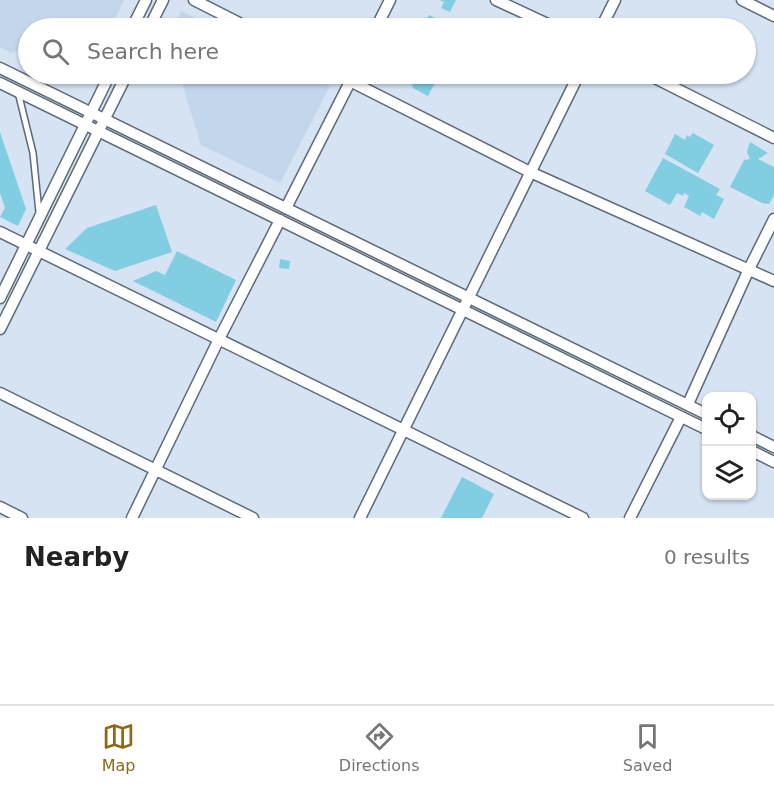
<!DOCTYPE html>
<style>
body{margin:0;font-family:"DejaVu Sans",sans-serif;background:#f2f2f2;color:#222}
.controls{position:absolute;right:18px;bottom:18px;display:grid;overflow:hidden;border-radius:12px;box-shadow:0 2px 4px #0004}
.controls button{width:54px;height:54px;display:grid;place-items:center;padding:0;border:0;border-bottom:2px solid #e0e0e0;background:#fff;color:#222;font:30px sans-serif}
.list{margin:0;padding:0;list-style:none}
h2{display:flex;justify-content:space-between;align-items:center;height:78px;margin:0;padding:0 24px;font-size:26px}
h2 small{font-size:20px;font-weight:400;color:#767676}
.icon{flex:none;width:33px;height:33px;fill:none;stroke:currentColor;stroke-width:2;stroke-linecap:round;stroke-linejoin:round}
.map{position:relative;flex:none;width:774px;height:518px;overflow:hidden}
.search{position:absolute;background:#fff;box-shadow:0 2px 4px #0004;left:18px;right:18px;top:18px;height:66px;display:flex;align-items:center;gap:15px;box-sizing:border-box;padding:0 21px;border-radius:33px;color:#767676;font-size:22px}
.sheet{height:186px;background:#fff}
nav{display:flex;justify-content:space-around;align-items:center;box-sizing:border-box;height:84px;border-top:2px solid #e0e0e0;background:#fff;font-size:16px;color:#767676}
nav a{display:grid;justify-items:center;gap:3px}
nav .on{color:#916a11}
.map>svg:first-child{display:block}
.built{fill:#c4d6ec}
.building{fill:#81cde2}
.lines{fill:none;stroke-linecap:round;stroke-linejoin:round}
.lane-casing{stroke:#5e6a78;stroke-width:8}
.street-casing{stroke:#5e6a78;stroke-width:13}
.lane{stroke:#fff;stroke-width:5}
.street{stroke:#fff;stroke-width:10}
</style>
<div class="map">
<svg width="774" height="518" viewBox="0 0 774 518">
<rect width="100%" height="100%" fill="#d5e3f3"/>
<g class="built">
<path d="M0,0H124L116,17L82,28H28V47L11,53L0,47Z"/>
<path d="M181,11L217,28H174Z"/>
<path d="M179,74H306L330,86L280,183L201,145Z"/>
</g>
<g class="building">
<path d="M439,0H456L450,12L441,8L444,2Z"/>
<path d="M429,15L445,23L444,26L449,28H422Z"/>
<path d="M374,74H394L390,82Z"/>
<path d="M412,74H436L439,75L428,96L413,88L410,78Z"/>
<path d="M0,132L26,209L18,226L0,217L5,208L0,193Z"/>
<path d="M693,133L714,145L698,173L665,154L675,134L685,140L687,135L690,137Z"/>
<path d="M750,142L768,153L758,159L774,167V195L769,204L762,203L730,187L744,160L750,159L747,152Z"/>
<path d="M663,158L720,189L716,195L724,199L714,219L702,212L700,216L684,207L689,196L684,193L683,196L677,193L670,205L645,191Z"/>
<path d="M156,205L172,252L115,271L65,249L87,228Z"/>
<path d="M177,251L236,280L216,322L133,281L156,271L165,275Z"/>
<path d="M280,259L290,261L289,269L279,268Z"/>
<path d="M462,477L494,494L482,518H441Z"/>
</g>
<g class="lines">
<g class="lane-casing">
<path id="lane" d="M18,92L33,153L39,212"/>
</g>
<g class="street-casing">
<g id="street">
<path d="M194,0L249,28"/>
<path d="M496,0L556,28"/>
<path d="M742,0L774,16"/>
<path d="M132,28L146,0"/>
<path d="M149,28L163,0"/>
<path d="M376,28L390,0"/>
<path d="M601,28L615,0"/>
<path d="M0,68L706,414"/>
<path d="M336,74L530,172L774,281"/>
<path d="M647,74L774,138"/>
<path d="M0,83L706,429"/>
<path d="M286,208L354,74"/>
<path d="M0,232L583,518"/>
<path d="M0,298L110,74"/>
<path d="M0,329L127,74"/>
<path d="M0,393L253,518"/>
<path d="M688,404L749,269L774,219"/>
<path d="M752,436L774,447"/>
<path d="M752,451L774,462"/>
<path d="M0,507L22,518"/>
<path d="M132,518L219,339L280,220"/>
<path d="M360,518L579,74"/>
<path d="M630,518L681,417"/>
</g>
</g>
<use href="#lane" class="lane"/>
<use href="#street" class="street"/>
</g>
</svg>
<div class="controls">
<button><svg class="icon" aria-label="locate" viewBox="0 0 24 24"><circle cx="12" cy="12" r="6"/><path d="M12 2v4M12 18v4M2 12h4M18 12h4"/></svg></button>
<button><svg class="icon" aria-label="layers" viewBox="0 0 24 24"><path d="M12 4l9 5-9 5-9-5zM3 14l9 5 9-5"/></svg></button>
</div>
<div class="search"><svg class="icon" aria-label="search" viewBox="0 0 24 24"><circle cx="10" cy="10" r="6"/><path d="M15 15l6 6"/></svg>Search here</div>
</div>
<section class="sheet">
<h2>Nearby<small>0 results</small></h2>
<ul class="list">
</ul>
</section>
<nav>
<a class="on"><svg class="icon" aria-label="map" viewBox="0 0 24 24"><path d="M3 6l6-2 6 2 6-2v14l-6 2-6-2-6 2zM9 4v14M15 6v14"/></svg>Map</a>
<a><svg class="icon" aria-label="directions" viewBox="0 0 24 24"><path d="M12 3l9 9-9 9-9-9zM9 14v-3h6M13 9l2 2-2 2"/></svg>Directions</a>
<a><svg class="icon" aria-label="saved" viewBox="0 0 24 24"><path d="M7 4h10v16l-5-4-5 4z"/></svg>Saved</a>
</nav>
